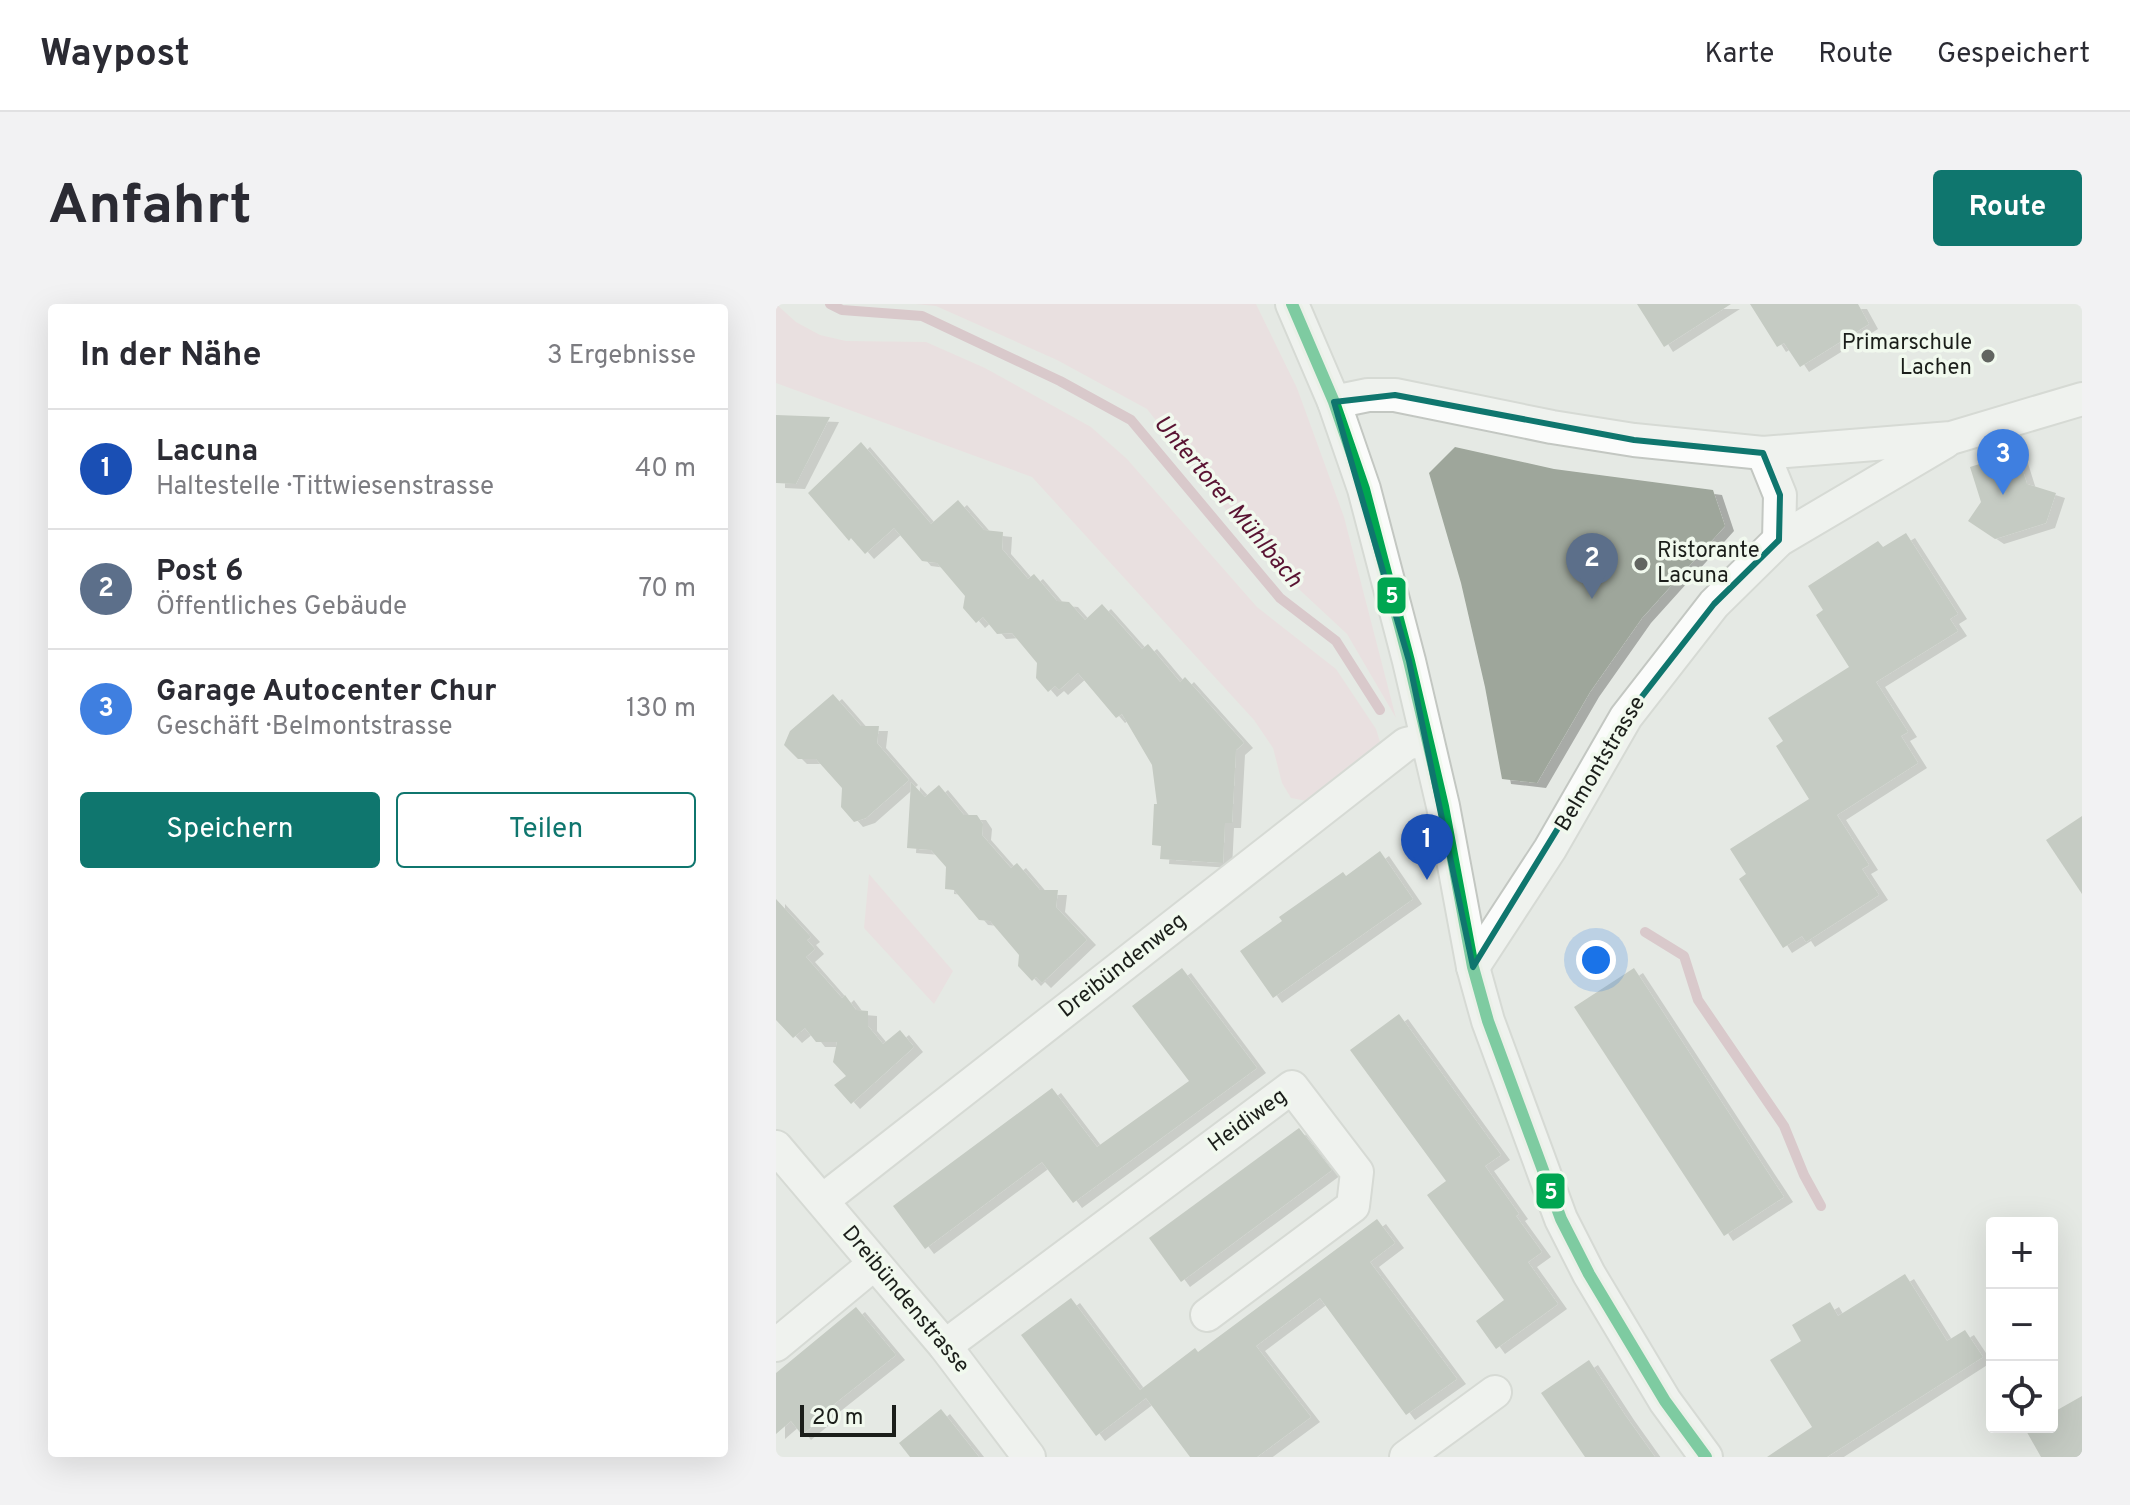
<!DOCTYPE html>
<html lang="de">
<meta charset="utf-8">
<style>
body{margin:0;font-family:Overpass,sans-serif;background:#f2f2f3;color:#2b2b33}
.controls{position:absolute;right:24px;bottom:24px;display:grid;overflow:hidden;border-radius:8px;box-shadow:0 8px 32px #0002}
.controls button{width:72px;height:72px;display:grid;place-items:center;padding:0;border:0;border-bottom:2px solid #e1e1e2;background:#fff;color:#2b2b33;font:40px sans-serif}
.scale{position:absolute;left:24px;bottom:20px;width:96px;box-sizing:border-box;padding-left:8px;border:4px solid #1b1e1a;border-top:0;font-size:22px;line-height:28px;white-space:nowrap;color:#1b1e1a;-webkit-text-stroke:6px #f1f9ee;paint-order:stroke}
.you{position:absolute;left:820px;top:656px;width:28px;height:28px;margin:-20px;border:6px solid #fff;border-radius:50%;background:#1a73e8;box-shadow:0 0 0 12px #1a73e833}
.badge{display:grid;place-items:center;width:52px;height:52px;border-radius:50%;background:#0f766e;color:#fff;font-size:26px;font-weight:700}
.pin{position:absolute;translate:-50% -66px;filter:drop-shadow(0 2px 4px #0008)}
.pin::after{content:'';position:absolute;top:42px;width:28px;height:24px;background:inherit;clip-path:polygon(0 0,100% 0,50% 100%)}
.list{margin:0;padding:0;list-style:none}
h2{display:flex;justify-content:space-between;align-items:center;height:104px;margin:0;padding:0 32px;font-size:34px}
h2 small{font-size:26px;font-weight:400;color:#7c7c81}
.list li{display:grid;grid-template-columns:52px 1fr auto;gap:24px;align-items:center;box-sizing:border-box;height:120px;padding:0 32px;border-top:2px solid #e1e1e2}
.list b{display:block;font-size:30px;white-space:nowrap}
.list p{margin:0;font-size:26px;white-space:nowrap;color:#7c7c81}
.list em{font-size:26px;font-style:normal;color:#7c7c81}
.actions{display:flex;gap:16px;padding:24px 32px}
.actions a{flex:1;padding:18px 0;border:2px solid #0f766e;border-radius:8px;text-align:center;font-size:28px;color:#0f766e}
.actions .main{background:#0f766e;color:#fff}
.icon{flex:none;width:44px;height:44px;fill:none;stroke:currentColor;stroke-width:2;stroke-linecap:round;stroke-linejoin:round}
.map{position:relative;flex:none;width:1306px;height:1153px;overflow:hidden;border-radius:8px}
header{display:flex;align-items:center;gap:48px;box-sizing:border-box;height:112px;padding:0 40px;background:#fff;border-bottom:2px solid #e1e1e2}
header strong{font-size:38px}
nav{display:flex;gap:44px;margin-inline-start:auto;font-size:28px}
.intro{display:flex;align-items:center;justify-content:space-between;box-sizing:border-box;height:192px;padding:0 48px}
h1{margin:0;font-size:56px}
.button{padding:20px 36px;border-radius:8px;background:#0f766e;color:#fff;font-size:28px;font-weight:700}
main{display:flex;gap:48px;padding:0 48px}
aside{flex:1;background:#fff;border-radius:8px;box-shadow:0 8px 32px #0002}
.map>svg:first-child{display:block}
.green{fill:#edd6db}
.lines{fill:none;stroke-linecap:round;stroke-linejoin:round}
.stream{stroke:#caa2ae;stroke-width:10}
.building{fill:#9ea69b;filter:url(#shadow)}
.minor-casing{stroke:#c3c7c2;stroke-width:36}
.minor{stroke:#fbfcfb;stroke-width:32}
.bus-1-casing{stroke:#f1f9ee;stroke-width:18}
.bus-1{stroke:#00a651;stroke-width:12}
.marked{fill:none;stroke:#0f766e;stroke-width:6;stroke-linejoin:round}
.poi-dot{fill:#626561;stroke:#f1f9ee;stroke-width:3}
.labels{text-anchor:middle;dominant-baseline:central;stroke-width:7;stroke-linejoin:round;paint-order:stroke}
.poi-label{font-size:22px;fill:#1b1e1a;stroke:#f1f9ee;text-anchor:end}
.street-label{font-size:22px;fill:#1b1e1a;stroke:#f1f9ee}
.water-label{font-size:24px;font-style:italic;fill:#591332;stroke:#f1f9ee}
.line-badge{stroke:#f1f9ee;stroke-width:3}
.badge-label{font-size:22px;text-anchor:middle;font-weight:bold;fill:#fff}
</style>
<header>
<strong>Waypost</strong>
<nav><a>Karte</a><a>Route</a><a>Gespeichert</a></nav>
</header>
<div class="intro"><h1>Anfahrt</h1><a class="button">Route</a></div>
<main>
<aside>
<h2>In der Nähe<small>3 Ergebnisse</small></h2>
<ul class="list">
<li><span class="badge" style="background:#1a4fb4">1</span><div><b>Lacuna</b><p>Haltestelle · Tittwiesenstrasse</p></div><em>40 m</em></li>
<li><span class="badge" style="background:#5c6f8a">2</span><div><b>Post 6</b><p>Öffentliches Gebäude</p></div><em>70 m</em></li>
<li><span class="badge" style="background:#3f7fe0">3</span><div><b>Garage Autocenter Chur</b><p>Geschäft · Belmontstrasse</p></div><em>130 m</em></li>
</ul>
<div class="actions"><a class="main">Speichern</a><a>Teilen</a></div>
</aside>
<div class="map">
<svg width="1306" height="1153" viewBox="0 0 1306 1153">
<defs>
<filter id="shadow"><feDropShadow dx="9" dy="5" stdDeviation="0" flood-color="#0004"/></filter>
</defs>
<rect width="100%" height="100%" fill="#e5e9e4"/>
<g class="green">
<path d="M0,0L20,18L44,31L70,37L150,38L209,64L315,123L351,155L481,303L560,365L600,425L605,441L531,497L515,494L506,479L497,444L478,416L256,173L0,79Z"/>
<path d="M139,0H480L521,84L568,213L620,414L571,330L484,249L371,105L281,56L160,2Z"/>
<path d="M93,570L177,667L158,700L88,624Z"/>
</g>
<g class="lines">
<g class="stream">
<path d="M54,0L66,6L146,12L284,77L355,116L504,294L560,337L604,406"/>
<path d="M869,628L908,652L922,696L1008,822L1028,871L1045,902"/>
</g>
</g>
<g class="building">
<path d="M861,0H955L888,43Z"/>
<path d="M974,0H1082L1093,20L1024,63L1008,39L1001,43Z"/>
<path d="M0,111L54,113L20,180L0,179Z"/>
<path d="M85,138L155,220L182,196L208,226L227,228L226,245L252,275L258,270L281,297L293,298L309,316L326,300L366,345L372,340L404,378L409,373L468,439L460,446L456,519H449L447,559L384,555L385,542L376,541L378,500H381L376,461L346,410L340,414L302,369L283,386L279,382L272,388L260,374L261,359L236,329L221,330L207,313L200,319L187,304L189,292L161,259L146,257L118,224L89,250L75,234L73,237L32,189Z"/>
<path d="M679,143L778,165L937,186L949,222L866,314L814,388L761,479L726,475L709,383L685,279L653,169Z"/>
<path d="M1241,148L1251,180L1280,189L1270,219L1219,235L1192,217L1205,198L1194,163Z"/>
<path d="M1130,229L1182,310L1174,315L1182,327L1100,378L1132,428L1125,432L1142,459L1061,511L1093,561L1086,565L1103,591L1030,638L1026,632L1007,644L963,575L970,570L954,545L1033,495L1000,442L1007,437L992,414L1073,363L1040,311L1047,306L1032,282L1102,237L1107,243Z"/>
<path d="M57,390L85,422H103L101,439L133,476L90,514L78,518L65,503L66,484L40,455H22L8,441L14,427Z"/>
<path d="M135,478L149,493L163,481L188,511H201L207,520L206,531L235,564L241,559L264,586H282L280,603L311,636L266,679L260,673L256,677L242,662L243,651L214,617L203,616L178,586L169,585L170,563L155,546L131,544Z"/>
<path d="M1306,512V590L1270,536Z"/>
<path d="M604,547L637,595L497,694L464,647L506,617L503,613L567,568L570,572Z"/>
<path d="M0,595L35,633L31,636L39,645L30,653L66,694L69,691L80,706L92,707V722L107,740L124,726L138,743L75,800L58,781L70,772L57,758L61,738H40L29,724L17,734L0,716Z"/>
<path d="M406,664L481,764L297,899L266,858L149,945L117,902L276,784L321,843L413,777L356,702Z"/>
<path d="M858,664L1008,893L948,932L798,703Z"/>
<path d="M623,710L725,851L709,862L743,910L740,912L766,948L752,958L782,1000L720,1045L700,1017L728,996L651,891L670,877L574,746Z"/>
<path d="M523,824L556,866L405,978L373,934Z"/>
<path d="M601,915L619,939L594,958L681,1075L630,1111L544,994L480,1042L535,1113L481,1153H414L370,1094L320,1132L245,1031L295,994L364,1086L419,1044L422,1048Z"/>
<path d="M1129,970L1171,1037L1189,1026L1207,1053L1051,1153H991L1036,1123L994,1056L1025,1037L1016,1021L1054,998L1062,1012Z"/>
<path d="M80,1003L120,1051L52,1105L54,1108L26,1131L15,1117L0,1130V1069Z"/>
<path d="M813,1056L849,1111L879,1153H809L765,1089Z"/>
<path d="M1306,1092V1153H1265L1248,1123H1276V1109Z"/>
<path d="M165,1105L203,1153H134L123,1139Z"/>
</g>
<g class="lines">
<g class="minor-casing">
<g id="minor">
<path d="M516,0L558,98L588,185L633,357L667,502L697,663L712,717L785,915L813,970L889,1097L930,1153"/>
<path d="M558,98L592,91H619L776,123L858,136L987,149L1175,134L1306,95"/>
<path d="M987,149L1004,191L1003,236"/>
<path d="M697,663L774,545L850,413L938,300L1003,236L1169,138"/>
<path d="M0,843L169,1042L253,1153"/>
<path d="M47,896L630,440L651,435"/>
<path d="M0,1041L98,960"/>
<path d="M169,1042L516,783L581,868L577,902L431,1011"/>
<path d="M630,1153L719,1088"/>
</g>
</g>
<use href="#minor" class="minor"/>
<g class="bus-1-casing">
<path id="bus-1" d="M516,0L558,98L588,185L633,357L667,502L697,663L712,717L785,915L813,970L889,1097L930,1153"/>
</g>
<use href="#bus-1" class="bus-1"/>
</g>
<path d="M0 0H1306V1153H0ZM619,91L858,136L987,149L1004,191L1003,236L938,300L850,413L697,663L633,357L558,98Z" fill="#e5e9e4" fill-opacity=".55" fill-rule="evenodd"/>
<path class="marked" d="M619,91L858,136L987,149L1004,191L1003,236L938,300L850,413L697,663L633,357L558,98Z"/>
<g class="poi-dot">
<circle cx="1212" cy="52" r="8"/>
<circle cx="865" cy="260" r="8"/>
</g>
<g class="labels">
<g class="poi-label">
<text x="1196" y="39">Primarschule<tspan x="1196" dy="25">Lachen</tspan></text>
<text x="881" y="247" text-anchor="start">Ristorante<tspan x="881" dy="25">Lacuna</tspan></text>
</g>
<g class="street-label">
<text transform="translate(825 460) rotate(-59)">Belmontstrasse</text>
<text transform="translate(347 662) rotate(-38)">Dreibündenweg</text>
<text transform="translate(472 817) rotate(-36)">Heidiweg</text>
<text transform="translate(129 996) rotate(50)">Dreibündenstrasse</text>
</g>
<g class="water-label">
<text transform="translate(451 198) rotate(50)">Untertorer Mühlbach</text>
</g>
</g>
<g class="line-badge">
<rect x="600" y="272" width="31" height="39" rx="8" fill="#00a651"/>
<rect x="759" y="868" width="31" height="38" rx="8" fill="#00a651"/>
</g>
<g class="badge-label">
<text x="616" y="299">5</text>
<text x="775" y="895">5</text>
</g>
</svg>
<div class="controls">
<button>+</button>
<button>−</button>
<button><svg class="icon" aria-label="locate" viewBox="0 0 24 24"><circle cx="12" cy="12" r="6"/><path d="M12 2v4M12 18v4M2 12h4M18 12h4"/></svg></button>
</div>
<div class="scale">20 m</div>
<div class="you"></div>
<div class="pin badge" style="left:651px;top:576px;background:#1a4fb4">1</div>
<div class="pin badge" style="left:816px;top:295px;background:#5c6f8a">2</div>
<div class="pin badge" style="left:1227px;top:191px;background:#3f7fe0">3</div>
</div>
</main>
